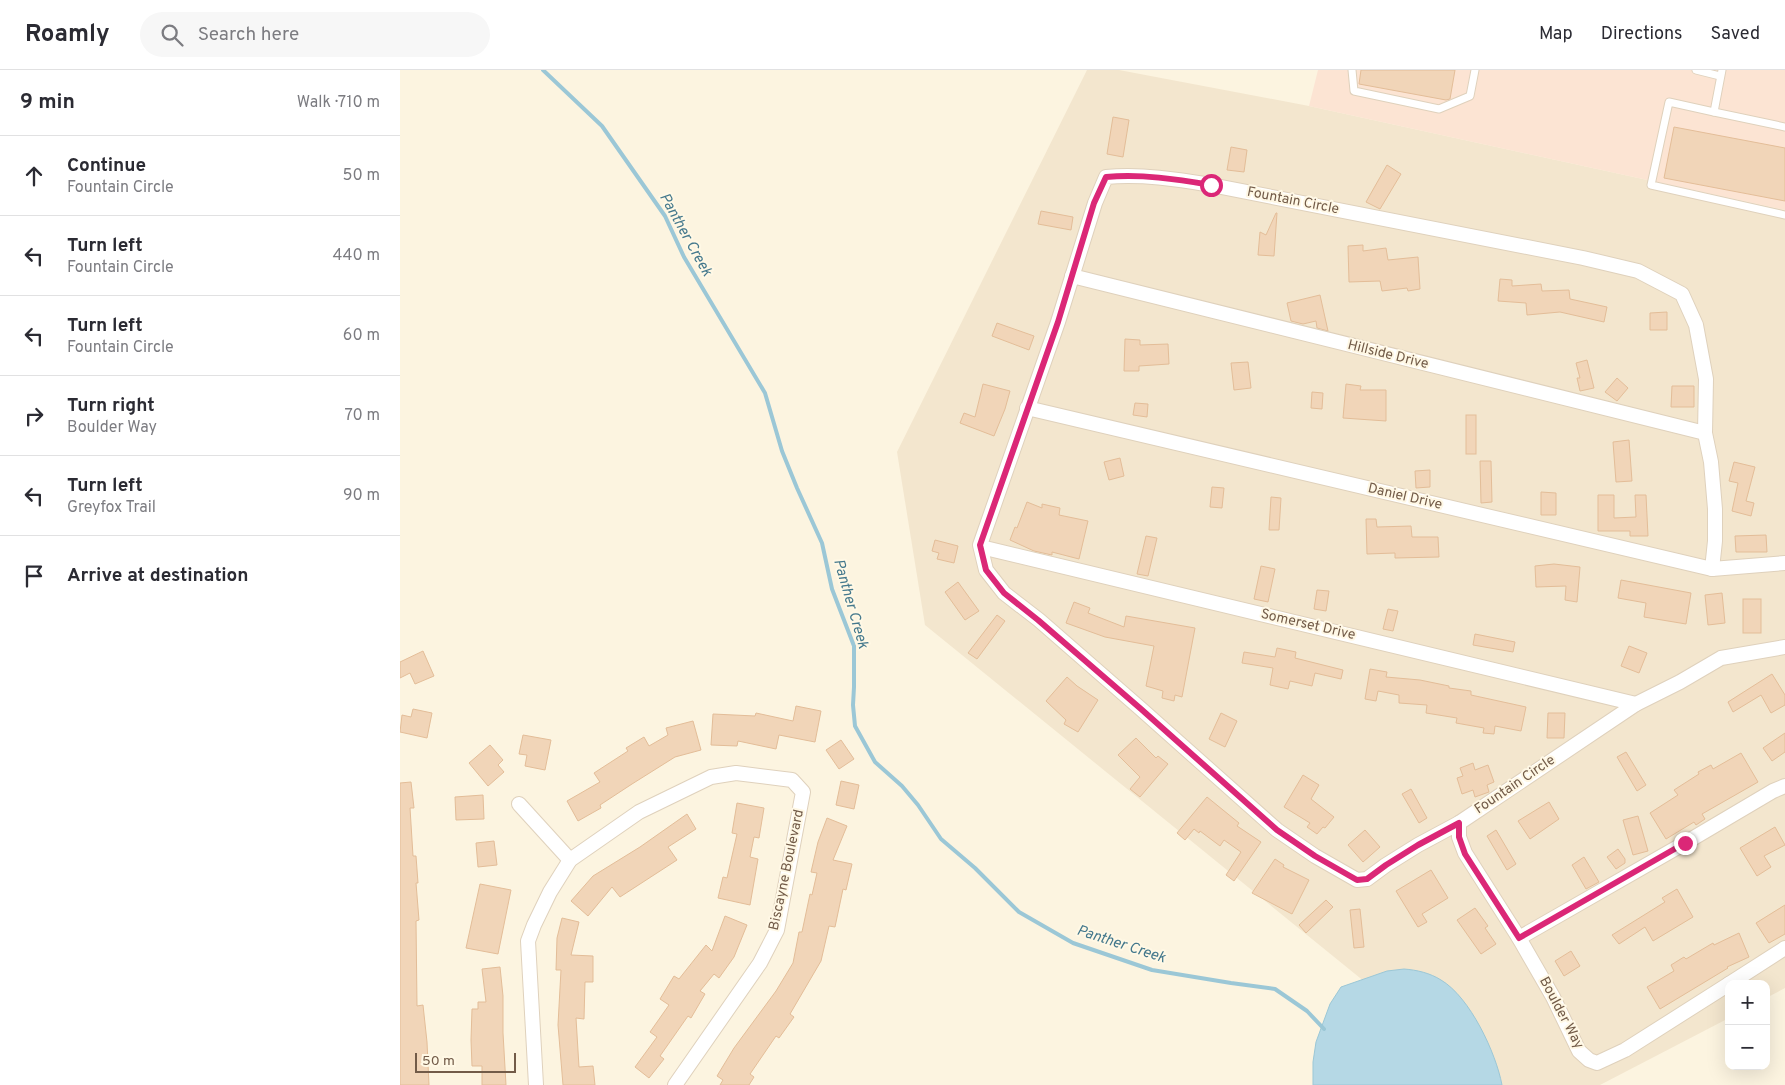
<!DOCTYPE html>
<meta charset="utf-8">
<style>
body{margin:0;font-family:Overpass,sans-serif;background:#f7f7f7;color:#2b2b33}
.controls{position:absolute;right:15px;bottom:15px;display:grid;overflow:hidden;border-radius:10px;box-shadow:0 5px 20px #0002}
.controls button{width:45px;height:45px;display:grid;place-items:center;padding:0;border:0;border-bottom:1px solid #e1e1e2;background:#fff;color:#2b2b33;font:25px sans-serif}
.scale{position:absolute;left:15px;bottom:12px;width:101px;box-sizing:border-box;padding-left:5px;border:2px solid #725b48;border-top:0;font-size:14px;line-height:18px;white-space:nowrap;color:#725b48;-webkit-text-stroke:4px #fff8e5;paint-order:stroke}
.stop{position:absolute;width:15px;height:15px;margin:-11px;border:4px solid #db2777;border-radius:50%;background:#fff}
.stop.end{background:#db2777;border-color:#fff;box-shadow:0 1px 5px #0008}
.list{margin:0;padding:0;list-style:none}
h2{display:flex;justify-content:space-between;align-items:center;height:65px;margin:0;padding:0 20px;font-size:21px}
h2 small{font-size:16px;font-weight:400;color:#7c7c81}
.list li{display:grid;grid-template-columns:32px 1fr auto;gap:15px;align-items:center;box-sizing:border-box;height:80px;padding:0 20px;border-top:1px solid #e1e1e2}
.list b{display:block;font-size:19px;white-space:nowrap}
.list p{margin:0;font-size:16px;white-space:nowrap;color:#7c7c81}
.list em{font-size:16px;font-style:normal;color:#7c7c81}
.icon{flex:none;width:28px;height:28px;fill:none;stroke:currentColor;stroke-width:2;stroke-linecap:round;stroke-linejoin:round}
.map{position:relative;flex:none;width:1385px;height:1015px;overflow:hidden}
header{display:flex;align-items:center;gap:30px;box-sizing:border-box;height:70px;padding:0 25px;background:#fff;border-bottom:1px solid #e1e1e2}
header strong{font-size:24px}
nav{display:flex;gap:28px;margin-inline-start:auto;font-size:18px}
.search{width:350px;height:45px;background:#f7f7f7;display:flex;align-items:center;gap:12px;box-sizing:border-box;padding:0 18px;border-radius:28px;color:#7c7c81;font-size:19px}
main{display:flex}
aside{flex:1;background:#fff}
.map>svg:first-child{display:block}
.residential{fill:#f3e6ce}
.commercial{fill:#fce4d3}
.water{fill:#b5d8e5;stroke:#9bc7d6}
.lines{fill:none;stroke-linecap:round;stroke-linejoin:round}
.stream{stroke:#9bc7d6;stroke-width:4}
.building{fill:#f1d5b8;stroke:#e3bd98}
.lane-casing{stroke:#dfd1bc;stroke-width:9}
.street-casing{stroke:#dfd1bc;stroke-width:16}
.lane{stroke:#fff;stroke-width:7}
.street{stroke:#fff;stroke-width:14}
.route{stroke:#db2777;stroke-width:6}
.labels{text-anchor:middle;dominant-baseline:central;stroke-width:4;stroke-linejoin:round;paint-order:stroke}
.street-label{font-size:14px;fill:#725b48;stroke:#fff8e5}
.water-label{font-size:15px;font-style:italic;fill:#44788c;stroke:#fff8e5}
</style>
<header>
<strong>Roamly</strong>
<div class="search"><svg class="icon" aria-label="search" viewBox="0 0 24 24"><circle cx="10" cy="10" r="6"/><path d="M15 15l6 6"/></svg>Search here</div>
<nav><a>Map</a><a>Directions</a><a>Saved</a></nav>
</header>
<main>
<aside>
<h2>9 min<small>Walk · 710 m</small></h2>
<ul class="list">
<li><svg class="icon" aria-label="ahead" viewBox="0 0 24 24"><path d="M12 20V5M6 11l6-6 6 6"/></svg><div><b>Continue</b><p>Fountain Circle</p></div><em>50 m</em></li>
<li><svg class="icon" aria-label="left" viewBox="0 0 24 24"><path d="M17 20v-9H6M10 6l-5 5 5 5"/></svg><div><b>Turn left</b><p>Fountain Circle</p></div><em>440 m</em></li>
<li><svg class="icon" aria-label="left" viewBox="0 0 24 24"><path d="M17 20v-9H6M10 6l-5 5 5 5"/></svg><div><b>Turn left</b><p>Fountain Circle</p></div><em>60 m</em></li>
<li><svg class="icon" aria-label="right" viewBox="0 0 24 24"><path d="M7 20v-9h11M14 6l5 5-5 5"/></svg><div><b>Turn right</b><p>Boulder Way</p></div><em>70 m</em></li>
<li><svg class="icon" aria-label="left" viewBox="0 0 24 24"><path d="M17 20v-9H6M10 6l-5 5 5 5"/></svg><div><b>Turn left</b><p>Greyfox Trail</p></div><em>90 m</em></li>
<li><svg class="icon" aria-label="arrive" viewBox="0 0 24 24"><path d="M6 21V4h12l-3 4 3 4H6"/></svg><div><b>Arrive at destination</b></div></li>
</ul>
</aside>
<div class="map">
<svg width="1385" height="1015" viewBox="0 0 1385 1015">
<rect width="100%" height="100%" fill="#fcf4e0"/>
<path class="residential" d="M687,0H719L909,36L1385,140V918L1366,928V914H1329V948L1200,1015H1092L525,555L497,382Z"/>
<path class="commercial" d="M918,0H1385V140L909,36Z"/>
<path class="water" d="M1004,899C1017,900 1030,903 1041,910C1070,927 1096,983 1102,1015H913V992L916,972L930,934L941,917L987,901Z"/>
<g class="lines">
<path class="stream" d="M143,0L202,56L265,146L284,187L365,323L382,381L397,418L422,473L432,519L454,576V617L453,635L455,656L475,692L502,716L518,735L541,769L575,798L619,842L673,873L752,900L831,913L875,919L907,941L924,959"/>
</g>
<g class="building">
<path d="M961,0H1055L1050,29L1046,30L959,14Z"/>
<path d="M713,47L729,50L723,87L707,84Z"/>
<path d="M1274,57L1385,78V131L1264,108Z"/>
<path d="M831,77L847,80L844,102L827,100Z"/>
<path d="M987,95L1001,104L980,139L966,132Z"/>
<path d="M641,141L673,147L671,160L638,154Z"/>
<path d="M876,143H877L874,186L858,185L860,162L866,165Z"/>
<path d="M963,175V181L986,178L988,190L1018,187L1020,219L1008,221L1007,218L982,221L980,211L949,212L948,176Z"/>
<path d="M1100,209L1112,210V216L1141,214L1142,221L1169,220L1170,229L1207,237L1204,252L1160,242L1127,245L1126,233L1098,231Z"/>
<path d="M920,225L928,261L917,258L916,251L903,254L891,251L887,233Z"/>
<path d="M1267,242V260H1250V243Z"/>
<path d="M597,253L634,266L629,280L592,266Z"/>
<path d="M725,269L740,270V275L768,274L769,294L739,296V301H724Z"/>
<path d="M1187,290L1194,318L1180,321L1177,308H1180L1176,293Z"/>
<path d="M848,292L851,318L834,320L831,293Z"/>
<path d="M1217,308L1228,318L1217,331L1205,322Z"/>
<path d="M583,314L610,321L605,339L594,366L560,353L564,343L575,347Z"/>
<path d="M946,314L961,316L960,320H986V351L943,348Z"/>
<path d="M1272,316H1294V337H1271Z"/>
<path d="M912,322L923,323L922,339L911,338Z"/>
<path d="M735,333L748,334L747,347L733,345Z"/>
<rect x="1066" y="345" width="10" height="39"/>
<path d="M1229,370L1232,411L1216,412L1213,372Z"/>
<path d="M720,388L724,406L709,410L704,392Z"/>
<path d="M1080,391H1091L1092,432L1081,433Z"/>
<path d="M1334,392L1355,397L1346,431L1354,433L1351,446L1332,441L1338,413L1329,411Z"/>
<path d="M1030,400V417L1016,418L1015,401Z"/>
<path d="M812,417L824,418L822,438L810,437Z"/>
<path d="M1141,422L1156,423V445H1141Z"/>
<path d="M1198,425H1214V448L1236,447L1235,425H1246L1248,466H1230V461H1198Z"/>
<path d="M871,427L881,428L879,460H869Z"/>
<path d="M627,432L642,438V434L660,438L659,445L688,451L679,489L652,482V485L634,481L610,470L615,457L617,458Z"/>
<path d="M966,449H976L977,457L1011,456L1012,467H1038L1039,487L995,488V483L967,484Z"/>
<path d="M1366,465L1367,482H1336L1335,466Z"/>
<path d="M746,466L757,468L748,506L737,504Z"/>
<path d="M535,470L558,476L554,493L537,489L539,483L532,481Z"/>
<path d="M1154,494L1180,497L1177,532L1165,530L1166,516L1136,517L1135,496Z"/>
<path d="M861,496L875,499L868,532L854,529Z"/>
<path d="M1221,510L1291,523L1286,554L1244,547L1246,533L1218,528Z"/>
<path d="M558,512L579,541L565,550L545,522Z"/>
<path d="M917,520L929,521L926,541L914,539Z"/>
<path d="M1322,523L1325,553L1308,555L1305,525Z"/>
<rect x="1343" y="529" width="18" height="34"/>
<path d="M674,532L690,538L688,543L724,557L726,546L795,558L782,627L775,625L774,631L762,628L763,621L746,616L754,576L705,567L666,553Z"/>
<path d="M988,539L998,541L993,561L983,559Z"/>
<path d="M597,545L605,551L577,589L568,583Z"/>
<path d="M1075,564L1115,572L1113,582L1073,575Z"/>
<path d="M1229,576L1247,583L1239,603L1221,596Z"/>
<path d="M877,578L896,582L895,588L943,600L941,609L915,603L912,616L890,611L888,619L870,615L873,598L842,593L844,582L875,587Z"/>
<path d="M23,581L34,606L15,614L10,603L0,608V592Z"/>
<path d="M970,599L987,602L986,607L1020,610L1049,616V618L1071,621V625L1126,637L1121,661L1095,656L1094,664L1083,663L1084,658L1056,653L1057,648L1026,643L1027,635L999,633V625L978,621L976,631L965,629Z"/>
<path d="M1372,604L1385,625V635L1371,643L1361,625L1333,642L1328,632Z"/>
<path d="M667,607L677,616L698,630L678,662L664,654L666,650L646,631Z"/>
<path d="M396,636L421,641L415,672L379,665L376,679L338,671L337,676L311,675L313,644L355,646L356,643L393,651Z"/>
<path d="M13,639L32,643L27,668L0,662L2,645L11,647Z"/>
<path d="M821,643L837,651L825,677L809,669Z"/>
<path d="M1148,643H1165L1164,668H1147Z"/>
<path d="M293,651L301,680L275,687L232,714L200,735L201,738L178,751L167,731L200,712L194,703L228,681L226,678L244,667L249,676L268,665L266,658Z"/>
<path d="M1385,663V682L1372,691L1363,678Z"/>
<path d="M123,665L151,670L145,700L125,696L127,685L119,684Z"/>
<path d="M736,668L756,688L758,686L768,694L740,727L730,719L740,707L718,685Z"/>
<path d="M441,670L454,689L439,699L426,680Z"/>
<path d="M90,675L103,690L98,695L104,702L88,716L69,693Z"/>
<path d="M1226,682L1246,715L1237,721L1217,687Z"/>
<path d="M1341,683L1358,712L1302,744L1305,749L1296,755L1294,752L1266,769L1250,743L1278,725L1274,720L1299,704L1298,702L1311,695L1313,699Z"/>
<path d="M1073,693L1075,700L1088,695L1094,712L1087,715L1089,722L1075,727L1073,720L1062,724L1057,708L1063,706L1060,698Z"/>
<path d="M903,705L919,715L911,729L934,747L925,758L923,757L917,764L907,757L910,753L884,737Z"/>
<path d="M441,711L459,715L454,739L436,735Z"/>
<path d="M11,712L14,738H10L13,786H16L18,813H16L19,850L16,851L17,936L23,935L27,972L29,1015H0V713Z"/>
<path d="M1011,719L1027,748L1019,753L1002,724Z"/>
<path d="M83,725L84,749L56,750L55,727Z"/>
<path d="M807,727L839,753L837,756L861,772L834,811L826,805L841,782L824,770L820,776L800,761L799,763L794,759L785,770L777,763Z"/>
<path d="M1149,732L1159,749L1130,769L1118,751Z"/>
<path d="M337,733L364,738L359,768L354,767L350,787L358,789L350,835L318,828L323,807L327,808L337,764L332,763Z"/>
<path d="M287,744L296,759L268,777L277,790L220,827L212,817L188,846L171,831L193,806L240,777Z"/>
<path d="M1238,746L1248,781L1233,785L1223,750Z"/>
<path d="M427,748L447,756L433,790L452,794L446,820L443,819L435,857L429,856L421,891L390,944L394,947L379,968L376,966L350,1004L354,1007L349,1015H320L323,1010L317,1006L334,978L376,921L393,893L399,862H402L410,824L412,825L417,803L411,802L418,772Z"/>
<path d="M1375,757L1385,775L1364,786L1371,797L1357,806L1340,778Z"/>
<path d="M965,760L980,777L963,792L948,775Z"/>
<path d="M1096,760L1116,794L1107,800L1087,766Z"/>
<path d="M94,771L97,795L78,797L76,773Z"/>
<path d="M1218,779L1225,789V793L1216,799L1207,787Z"/>
<path d="M1184,787L1199,812L1186,819L1172,795Z"/>
<path d="M875,789L884,795L883,797L909,810L892,844L852,823Z"/>
<path d="M1031,800L1048,828L1022,844L1027,852L1018,857L996,821Z"/>
<path d="M80,814L111,820L98,884L66,878Z"/>
<path d="M1277,819L1293,847L1253,871L1245,857L1219,874L1212,865L1265,832L1262,828Z"/>
<path d="M926,830L933,837L906,863L899,855Z"/>
<path d="M1385,835V864L1369,873L1356,853Z"/>
<path d="M1075,838L1088,856L1085,858L1096,874L1081,884L1057,850Z"/>
<path d="M960,839L964,877L954,878L950,840Z"/>
<path d="M325,846L347,855L334,887L319,908L314,904L300,921L305,924L291,948L288,946L260,986L264,989L249,1008L235,997L257,967L250,962L269,935L260,929L274,906L279,909L306,875L312,881Z"/>
<path d="M162,848L179,852L171,885L193,886V912H185L184,949L176,948L179,997L193,996L195,1015H163L158,955L161,900H156L157,868Z"/>
<path d="M1339,863L1349,887L1327,897L1328,898L1260,939L1247,917L1274,901L1271,895L1284,887L1286,889L1313,873L1314,875Z"/>
<path d="M1171,881L1180,896L1164,906L1155,891Z"/>
<path d="M100,897L103,926V963L106,1015H82V996H72L71,970L72,939H78V932H86L82,899Z"/>
</g>
<g class="lines">
<g class="lane-casing">
<g id="lane">
<path d="M952,0L954,21L1039,39L1070,26L1075,0"/>
<path d="M1296,0L1320,6"/>
<path d="M1322,0L1314,42L1385,57"/>
<path d="M1314,42L1269,32L1251,115L1385,145"/>
</g>
</g>
<g class="street-casing">
<g id="street">
<path d="M672,206L1305,363"/>
<path d="M627,338L1312,499L1385,493"/>
<path d="M581,477L1236,634"/>
<path d="M1312,499L1315,471V439L1311,392L1305,363L1306,309L1296,255L1282,224L1238,201L1183,188L811,115C776,109 742,104 706,107L695,133L658,252L580,475L586,500L604,523L639,550L741,639L877,760L915,786L957,810L967,809L986,795L1018,775L1059,753L1236,634L1280,612L1321,588L1385,577"/>
<path d="M119,734L170,790"/>
<path d="M1059,753V767L1065,783L1119,868L1153,927L1179,981L1189,990L1197,993L1225,980L1329,914"/>
<path d="M1119,868L1285,773L1373,721L1385,716"/>
<path d="M1329,914L1385,878"/>
<path d="M136,1015L128,871L134,855L150,822L170,790L239,742L311,707L336,703L392,710L403,722L377,860L360,893L275,1015"/>
</g>
</g>
<use href="#lane" class="lane"/>
<use href="#street" class="street"/>
</g>
<g class="lines">
<path class="route" d="M811,115C776,109 742,104 706,107L694,133L658,252L580,475L586,500L604,523L638,550L741,639L877,760L915,786L957,810L967,809L986,795L1018,775L1059,753V767L1065,784L1119,868L1285,773"/>
</g>
<g class="labels">
<g class="street-label">
<text transform="translate(893 131) rotate(11)">Fountain Circle</text>
<text transform="translate(988 285) rotate(14)">Hillside Drive</text>
<text transform="translate(1005 427) rotate(13)">Daniel Drive</text>
<text transform="translate(908 555) rotate(13)">Somerset Drive</text>
<text transform="translate(1115 715) rotate(-34)">Fountain Circle</text>
<text transform="translate(387 800) rotate(-78)">Biscayne Boulevard</text>
<text transform="translate(1161 943) rotate(62)">Boulder Way</text>
</g>
<g class="water-label">
<text transform="translate(285 165) rotate(61)">Panther Creek</text>
<text transform="translate(450 534) rotate(74)">Panther Creek</text>
<text transform="translate(721 875) rotate(18)">Panther Creek</text>
</g>
</g>
</svg>
<div class="controls">
<button>+</button>
<button>−</button>
</div>
<div class="scale">50 m</div>
<div class="stop" style="left:811px;top:115px"></div>
<div class="stop end" style="left:1285px;top:773px"></div>
</div>
</main>
